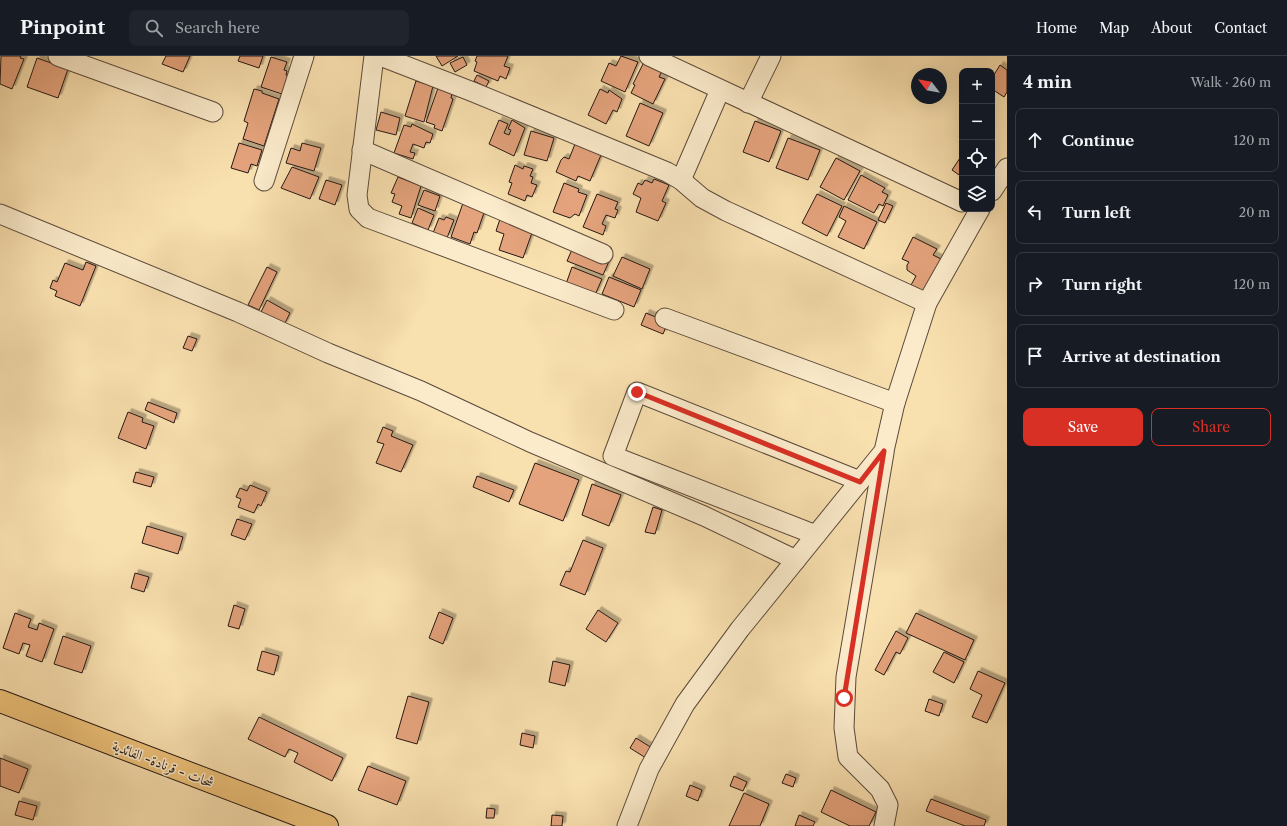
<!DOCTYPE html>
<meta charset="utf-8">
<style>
body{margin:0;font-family:"Libre Caslon Text",Amiri,serif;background:#20242c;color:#f1f3f6}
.controls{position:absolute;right:12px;top:12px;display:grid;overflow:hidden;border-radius:8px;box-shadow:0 4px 16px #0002}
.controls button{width:36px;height:36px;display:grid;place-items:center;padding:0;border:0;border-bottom:1px solid #363941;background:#171b24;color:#f1f3f6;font:20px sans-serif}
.compass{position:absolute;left:911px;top:12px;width:36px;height:36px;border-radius:50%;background:#171b24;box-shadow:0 4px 16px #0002;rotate:301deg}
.stop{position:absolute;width:12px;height:12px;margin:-9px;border:3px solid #d93025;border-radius:50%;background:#fff}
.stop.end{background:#d93025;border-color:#fff;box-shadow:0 1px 4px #0008}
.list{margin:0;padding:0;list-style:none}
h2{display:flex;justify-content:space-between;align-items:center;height:52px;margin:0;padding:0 16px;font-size:17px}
h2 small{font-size:13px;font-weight:400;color:#9ea1a6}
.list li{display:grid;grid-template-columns:26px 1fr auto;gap:12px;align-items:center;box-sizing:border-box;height:64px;margin:0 8px 8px;padding:0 8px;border:1px solid #363941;border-radius:8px}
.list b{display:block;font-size:15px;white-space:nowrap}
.list em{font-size:13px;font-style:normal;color:#9ea1a6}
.actions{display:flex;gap:8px;padding:12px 16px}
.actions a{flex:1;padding:9px 0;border:1px solid #d93025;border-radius:8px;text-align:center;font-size:14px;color:#d93025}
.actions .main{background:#d93025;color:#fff}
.icon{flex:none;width:22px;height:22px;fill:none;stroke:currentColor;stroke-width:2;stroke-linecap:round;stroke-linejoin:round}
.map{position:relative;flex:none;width:1007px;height:770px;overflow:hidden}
header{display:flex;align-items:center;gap:24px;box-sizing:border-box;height:56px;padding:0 20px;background:#171b24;border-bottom:1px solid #363941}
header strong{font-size:19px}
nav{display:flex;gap:22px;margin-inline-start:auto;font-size:14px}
.search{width:280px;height:36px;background:#20242c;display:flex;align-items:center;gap:10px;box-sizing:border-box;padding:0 14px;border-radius:8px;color:#9ea1a6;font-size:15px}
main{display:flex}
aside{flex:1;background:#171b24}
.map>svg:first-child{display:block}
.building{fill:#e4a37b;stroke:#261814;filter:url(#shadow)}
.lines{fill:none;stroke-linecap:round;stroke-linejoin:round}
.minor-casing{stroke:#5b4a3b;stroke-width:21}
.major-casing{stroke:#261814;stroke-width:24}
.minor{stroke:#fbebcb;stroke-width:19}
.major{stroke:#ecc078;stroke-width:22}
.route{stroke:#d93025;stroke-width:5}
.labels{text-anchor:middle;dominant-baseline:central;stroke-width:3;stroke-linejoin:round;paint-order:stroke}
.street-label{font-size:14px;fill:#261814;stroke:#fbebcb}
</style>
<header>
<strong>Pinpoint</strong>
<div class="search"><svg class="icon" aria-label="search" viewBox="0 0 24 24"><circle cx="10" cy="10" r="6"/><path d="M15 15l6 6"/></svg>Search here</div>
<nav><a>Home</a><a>Map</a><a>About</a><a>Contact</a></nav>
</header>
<main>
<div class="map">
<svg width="1007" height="770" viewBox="0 0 1007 770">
<defs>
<filter id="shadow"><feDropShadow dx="3.5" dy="-3.5" stdDeviation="0" flood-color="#0004"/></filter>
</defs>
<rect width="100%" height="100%" fill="#f9e0af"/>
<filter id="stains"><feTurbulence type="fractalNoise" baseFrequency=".005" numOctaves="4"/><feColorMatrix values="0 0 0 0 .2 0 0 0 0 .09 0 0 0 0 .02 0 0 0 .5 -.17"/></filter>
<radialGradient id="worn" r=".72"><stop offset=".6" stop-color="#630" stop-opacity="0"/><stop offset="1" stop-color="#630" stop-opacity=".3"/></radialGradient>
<g class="building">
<path d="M1,0H21L20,2L24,3L12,33L0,28Z"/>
<path d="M166,0H190L183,16L162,8Z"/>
<path d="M240,0H263L259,12L238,5Z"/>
<path d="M436,0H458L442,10Z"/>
<path d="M477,0H508L504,10L510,12L506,23L500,20L498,25L474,15L477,6L475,5Z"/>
<path d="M621,0L638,6L625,36L601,25L609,7L616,10Z"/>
<path d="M271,1L287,6L284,14L287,15L286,19L289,20L282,38L261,31Z"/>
<path d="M463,1L467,9L455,16L450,7Z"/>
<path d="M37,2L68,13L58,42L27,31Z"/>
<path d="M644,6L662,15L659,21L665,23L653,48L631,37L635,29L633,28Z"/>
<path d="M1000,9L1007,14V36L1004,41L992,33V22Z"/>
<path d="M477,19L489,25L486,31L474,25Z"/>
<path d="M416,25L433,30L424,66L405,60Z"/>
<path d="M438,32L452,37L451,42L453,43L442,75L434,72L435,69L426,66Z"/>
<path d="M254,33L262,35V37L279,43L264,90L243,83L248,67L244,65Z"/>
<path d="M600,33L608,37L609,34L622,43L617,56L613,54L606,68L588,59Z"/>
<path d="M640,47L663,57L649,90L626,80Z"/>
<path d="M381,56L400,62L396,79L376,74Z"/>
<path d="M499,64L508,68L504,77L509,79L511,74L508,73L512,64L525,72L514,100L489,88Z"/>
<path d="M755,65L781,75L769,106L743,96Z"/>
<path d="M412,68L433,78L430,87L426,86L424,92L413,88L410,96L415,97L413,103L394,97L404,69L411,71Z"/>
<path d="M531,75L554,82L547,105L524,99Z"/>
<path d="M788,82L820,94L808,124L776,112Z"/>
<path d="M239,87L262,94L257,110L251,108L248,117L231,112Z"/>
<path d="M302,87L321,92L314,115L286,107L291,92L300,95Z"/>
<path d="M575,88L601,99L590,125L578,120L576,125L556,116L561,104L564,101L569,103Z"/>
<path d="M962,99V121L952,114Z"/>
<path d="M836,102L860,115L844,144L820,131Z"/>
<path d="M515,109L523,113L524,110L533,113L530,120L533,121L531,127L537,129L532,141L527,139L525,145L508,138L512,127L509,126Z"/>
<path d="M292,111L319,121L310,143L281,132Z"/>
<path d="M861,119L885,132L882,136L888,139L883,150L879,148L874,157L848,144Z"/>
<path d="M398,121L421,130L411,162L399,158L402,150L392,146L395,138L391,137Z"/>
<path d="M654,123L669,129L662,145L666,147L658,165L636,156L641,142L633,138L638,127L642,129L645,124L652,127Z"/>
<path d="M326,124L342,129L335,149L319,143Z"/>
<path d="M564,127L579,133L578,136L587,139L579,160L575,158L570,162L553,156Z"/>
<path d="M424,134L440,140L435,155L418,149Z"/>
<path d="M597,138L618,146L615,153L618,154L615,162L606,159L602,168L606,170L603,179L583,171Z"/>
<path d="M817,138L842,150L827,180L802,167Z"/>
<path d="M463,147L485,154L477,177L474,176L470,188L451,181Z"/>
<path d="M886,147L893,150L885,167L878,164Z"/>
<path d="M844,150L877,166L864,193L838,181L846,165L839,161Z"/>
<path d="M418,152L434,159L428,174L412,167Z"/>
<path d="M446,161L454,164L447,182L433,177L439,162L444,164Z"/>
<path d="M500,163L533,174L523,202L499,194L504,178L496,175Z"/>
<path d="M913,181L937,193L933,199L941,203L925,236L911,229L916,220L907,214V209L909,206L902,203Z"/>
<path d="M574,189L610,203L603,219L567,205Z"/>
<path d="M622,201L650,213L642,233L613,220Z"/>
<path d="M86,206L96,210L80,250L55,240L57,235L50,232L53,224L57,226L65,207L83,214Z"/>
<path d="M267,211L277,216L259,254L248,249Z"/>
<path d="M572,211L602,223L595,239L566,228Z"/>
<path d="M609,221L641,234L634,251L602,238Z"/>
<path d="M267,244L290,257L284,269L261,256Z"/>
<path d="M646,257L668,266L663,278L641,269Z"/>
<path d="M188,280L197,283L192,295L183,292Z"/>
<path d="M148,346L177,357L174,367L145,354Z"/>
<path d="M128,356L143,362L142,366L154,370L146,393L118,382Z"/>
<path d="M383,371L393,375L391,380L413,389L401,416L376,407L384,388L377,386Z"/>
<path d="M535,407L579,424L563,465L519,448Z"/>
<path d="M136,416L154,421L151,431L133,426Z"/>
<path d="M477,420L514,434L509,446L473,431Z"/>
<path d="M592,428L621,439L609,470L582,459Z"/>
<path d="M250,429L267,436L261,450L258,448L254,457L238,451L241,443L236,441L240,432L247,435Z"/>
<path d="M653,451L662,454L655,478L645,476Z"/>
<path d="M237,463L252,468L245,484L231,479Z"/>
<path d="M147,470L183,481L178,498L142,487Z"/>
<path d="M583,484L603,492L585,539L560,529L566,515L570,516Z"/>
<path d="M135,517L149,521L144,536L131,532Z"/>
<path d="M234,549L245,553L239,573L228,570Z"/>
<path d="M598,554L618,567L606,586L586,573Z"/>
<path d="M439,556L453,562L443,588L429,582Z"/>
<path d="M15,557L31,563L28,571L37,574L39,567L54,573L42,606L26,600L30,589L23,587L19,598L3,592Z"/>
<path d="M916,557L974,584L965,604L906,577Z"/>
<path d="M896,575L908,582L900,598L896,596L884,619L875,614Z"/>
<path d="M63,580L91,590L82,617L54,608Z"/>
<path d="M262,595L279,600L274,619L257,614Z"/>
<path d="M944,596L964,606L954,627L933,616Z"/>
<path d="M553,605L570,609L565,630L549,626Z"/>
<path d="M978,615L1005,627L987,667L972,661L982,639L970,633Z"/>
<path d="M408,640L429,646L417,688L396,682Z"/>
<path d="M929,643L943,648L939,660L925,655Z"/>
<path d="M259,661L343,702L332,725L294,706L298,697L289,693L285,701L248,683Z"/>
<path d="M522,677L535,680L533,692L520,689Z"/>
<path d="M636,682L652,692L646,702L630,692Z"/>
<path d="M0,702L28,713L19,737L0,730Z"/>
<path d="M368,710L406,725L397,749L358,734Z"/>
<path d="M786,718L796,722L793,731L782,727Z"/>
<path d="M734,720L747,726L743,735L730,730Z"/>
<path d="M690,729L702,734L698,745L686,740Z"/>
<path d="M831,734L876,756L869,770H850L821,756Z"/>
<path d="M744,737L769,748L760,770H729Z"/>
<path d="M931,743L986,764L984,770H965L926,755Z"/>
<path d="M19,745L37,750L33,764L15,759Z"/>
<path d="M487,752L495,753L494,762H486Z"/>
<path d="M552,759L563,760L562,770H551Z"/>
<path d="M799,759L815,766L813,770H795Z"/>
</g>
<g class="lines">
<g class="minor-casing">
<g id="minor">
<path d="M58,0L213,56"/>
<path d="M374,0L357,139L359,153L368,162L614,254"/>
<path d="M380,0L473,36L667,116L681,124L702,142L726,155L927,247"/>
<path d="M649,0L962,146"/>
<path d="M748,47L771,0"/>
<path d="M362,94L603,198"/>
<path d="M681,124L720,34"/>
<path d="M264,125L304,0"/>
<path d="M992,135L1007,112"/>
<path d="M0,158L238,256L328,297L421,335L530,386L704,460L796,504"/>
<path d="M665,262L895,347"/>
<path d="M816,479L613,400L637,336L860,425"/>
<path d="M627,770L649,713L685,648L740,573L884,395L895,347L927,247L980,153"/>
<path d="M884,770L888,749L880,733L848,701L844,672L846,621L884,397"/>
</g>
</g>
<g class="major-casing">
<path id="major" d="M0,645L327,770"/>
</g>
<use href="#minor" class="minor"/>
<use href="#major" class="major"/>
</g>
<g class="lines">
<path class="route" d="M637,336L860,426L884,395L844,642"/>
</g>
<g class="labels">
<g class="street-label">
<text transform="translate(163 708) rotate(21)">شحات - قرنادة- الفائدية</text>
</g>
</g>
<rect width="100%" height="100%" filter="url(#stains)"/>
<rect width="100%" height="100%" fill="url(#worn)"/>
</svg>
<div class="controls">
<button>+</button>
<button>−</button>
<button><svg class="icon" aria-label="locate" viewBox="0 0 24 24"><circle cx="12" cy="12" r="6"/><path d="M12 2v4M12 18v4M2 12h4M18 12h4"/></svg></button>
<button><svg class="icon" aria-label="layers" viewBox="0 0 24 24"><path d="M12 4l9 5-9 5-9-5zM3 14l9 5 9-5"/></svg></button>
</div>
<svg class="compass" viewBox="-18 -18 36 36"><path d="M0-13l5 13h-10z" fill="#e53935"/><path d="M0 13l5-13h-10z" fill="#9ea1a6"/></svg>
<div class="stop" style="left:844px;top:642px"></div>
<div class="stop end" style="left:637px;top:336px"></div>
</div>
<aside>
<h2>4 min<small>Walk · 260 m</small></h2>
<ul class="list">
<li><svg class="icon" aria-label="ahead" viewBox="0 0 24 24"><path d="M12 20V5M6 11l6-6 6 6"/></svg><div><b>Continue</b></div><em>120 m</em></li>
<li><svg class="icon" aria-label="left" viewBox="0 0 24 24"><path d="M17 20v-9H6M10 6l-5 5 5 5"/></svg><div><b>Turn left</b></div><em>20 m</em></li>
<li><svg class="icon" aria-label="right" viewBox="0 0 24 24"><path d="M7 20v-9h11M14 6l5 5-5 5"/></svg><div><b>Turn right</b></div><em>120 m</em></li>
<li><svg class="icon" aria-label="arrive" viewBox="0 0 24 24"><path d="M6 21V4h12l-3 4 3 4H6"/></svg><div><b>Arrive at destination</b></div></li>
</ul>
<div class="actions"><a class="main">Save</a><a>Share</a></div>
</aside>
</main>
